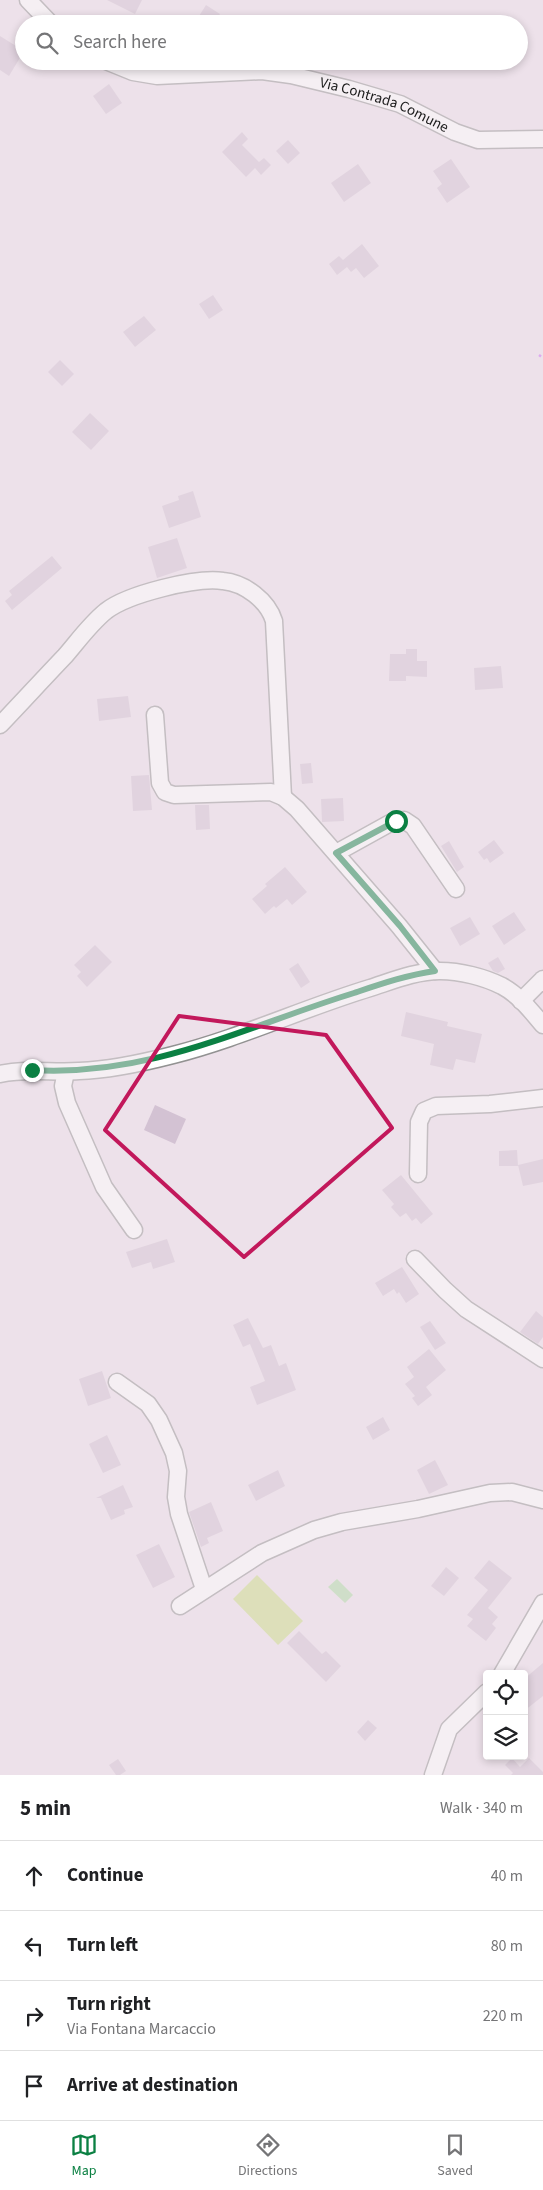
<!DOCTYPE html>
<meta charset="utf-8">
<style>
body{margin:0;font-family:"Source Sans 3",sans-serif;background:#f6f6f6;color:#202124}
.controls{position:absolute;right:15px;bottom:15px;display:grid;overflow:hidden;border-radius:5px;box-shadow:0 2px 8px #0003}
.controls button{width:45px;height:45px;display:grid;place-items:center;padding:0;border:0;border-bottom:1px solid #e0e0e0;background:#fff;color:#202124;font:25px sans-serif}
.stop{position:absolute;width:15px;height:15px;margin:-11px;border:4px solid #0b8043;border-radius:50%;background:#fff}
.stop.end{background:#0b8043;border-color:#fff;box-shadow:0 1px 5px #0008}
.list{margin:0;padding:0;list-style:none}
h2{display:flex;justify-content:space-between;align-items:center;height:65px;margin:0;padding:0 20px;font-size:21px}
h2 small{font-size:16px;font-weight:400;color:#757577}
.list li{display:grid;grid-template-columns:32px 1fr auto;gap:15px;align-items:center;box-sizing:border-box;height:70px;padding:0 20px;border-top:1px solid #e0e0e0}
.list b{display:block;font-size:19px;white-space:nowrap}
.list p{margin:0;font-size:16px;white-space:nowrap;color:#757577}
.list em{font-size:16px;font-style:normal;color:#757577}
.icon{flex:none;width:28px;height:28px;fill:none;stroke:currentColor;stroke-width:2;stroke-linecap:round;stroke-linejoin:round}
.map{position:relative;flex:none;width:543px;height:1775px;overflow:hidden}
.search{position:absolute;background:#fff;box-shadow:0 2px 8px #0003;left:15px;right:15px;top:15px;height:55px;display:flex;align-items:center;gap:12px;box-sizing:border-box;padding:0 18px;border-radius:28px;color:#757577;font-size:19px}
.sheet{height:345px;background:#fff}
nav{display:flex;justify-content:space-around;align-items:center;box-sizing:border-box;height:70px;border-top:1px solid #e0e0e0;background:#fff;font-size:14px;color:#757577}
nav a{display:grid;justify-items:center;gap:2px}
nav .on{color:#0b8043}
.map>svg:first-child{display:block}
.pitch{fill:#c9db80}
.water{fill:#acdaa2}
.building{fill:#d3c2d3}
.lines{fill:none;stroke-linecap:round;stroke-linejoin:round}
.minor-casing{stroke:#929292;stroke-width:19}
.path{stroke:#ca68f6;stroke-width:2.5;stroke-dasharray:2.5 2.5;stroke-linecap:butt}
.minor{stroke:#fff;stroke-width:16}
.route{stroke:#0b8043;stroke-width:6}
.marked{fill:none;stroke:#c2185b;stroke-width:4;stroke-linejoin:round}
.labels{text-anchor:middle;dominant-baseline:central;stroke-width:4.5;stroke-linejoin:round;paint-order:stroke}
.street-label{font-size:15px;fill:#1b1b1b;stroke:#fff}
</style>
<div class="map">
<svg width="543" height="1775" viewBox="0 0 543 1775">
<rect width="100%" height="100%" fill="#ede1ea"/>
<path class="pitch" d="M257,1575L303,1621L278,1645L233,1599Z"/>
<path class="water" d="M337,1579L353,1595L345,1603L328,1587Z"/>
<g class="building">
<path d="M107,0H142L135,14Z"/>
<path d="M206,5L220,14L214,24H194Z"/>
<path d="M0,36L24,51L9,76L0,70Z"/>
<path d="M109,84L122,103L106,114L93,96Z"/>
<path d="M242,132L248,139L242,145L259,162L264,158L271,165L261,175L255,168L246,177L222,152Z"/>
<path d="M288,140L300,153L288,164L276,151Z"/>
<path d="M451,159L470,187L447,203L437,188L442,184L433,171Z"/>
<path d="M358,164L371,183L344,202L331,183Z"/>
<path d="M362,244L379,266L364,278L356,268L351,272L347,267L337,275L329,264L339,256L343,260Z"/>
<path d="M213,295L223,310L209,319L199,304Z"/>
<path d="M144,316L156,330L135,347L123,332Z"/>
<path d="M60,360L74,374L62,386L48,372Z"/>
<path d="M90,413L109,431L91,450L72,432Z"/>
<path d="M193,491L201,517L169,528L162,506L179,500L178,496Z"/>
<path d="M177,538L187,568L157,578L148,547Z"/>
<path d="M52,556L62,568L12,610L5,601L12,595L9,591Z"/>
<path d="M406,649H417V661H427V677L406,676V681H389L390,654H406Z"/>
<path d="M501,666L503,688L475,690L474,668Z"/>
<path d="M128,696L131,717L99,721L97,699Z"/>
<path d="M311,763L313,783L302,784L300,764Z"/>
<path d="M149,775L152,810L133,811L131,776Z"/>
<path d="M343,798L344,821L322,822L321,799Z"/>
<path d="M195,805H209L210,829L196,830Z"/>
<path d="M494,840L504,853L490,863L487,858L484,860L478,852Z"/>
<path d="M449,841L464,867L457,872L441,846Z"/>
<path d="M285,867L307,892L292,905L287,899L276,908L274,906L265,914L252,899L267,886L265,884Z"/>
<path d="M514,912L526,930L504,945L492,926Z"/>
<path d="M470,917L480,934L460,946L450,928Z"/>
<path d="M95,945L112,962L87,987L77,976L81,972L74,965Z"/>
<path d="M498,957L505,969L498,973L493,971L488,963Z"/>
<path d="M298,963L310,982L301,988L289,969Z"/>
<path d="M406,1012L448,1022L447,1026L482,1034L475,1063L456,1059L453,1070L430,1065L434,1044L401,1036Z"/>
<path d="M155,1105L186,1119L175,1144L144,1130Z"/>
<path d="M517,1150L518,1166H499V1151Z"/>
<path d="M543,1159V1182L523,1186L518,1165Z"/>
<path d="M401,1175L433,1214L421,1224L416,1218L412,1221L406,1213L400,1217L391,1207L394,1204L382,1190Z"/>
<path d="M167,1239L175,1262L153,1269L151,1262L132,1268L126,1252Z"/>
<path d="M402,1267L419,1294L406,1303L399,1292L397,1294L394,1289L383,1296L375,1283Z"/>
<path d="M536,1311L543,1317V1337L538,1344L520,1332Z"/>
<path d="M248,1318L263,1348L271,1345L279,1366L286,1363L296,1390L257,1405L250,1387L265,1381L250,1344L243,1347L233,1325Z"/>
<path d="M430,1321L446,1343L435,1350L420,1327Z"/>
<path d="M429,1349L446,1370L426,1387L432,1395L418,1406L412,1398L415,1396L405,1384L414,1377L407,1367Z"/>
<path d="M102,1371L111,1398L88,1406L79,1379Z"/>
<path d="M383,1417L390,1430L373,1440L366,1427Z"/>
<path d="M107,1435L121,1465L103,1473L89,1444Z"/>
<path d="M435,1460L448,1485L429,1494L417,1470Z"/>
<path d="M278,1470L285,1486L256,1501L248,1485Z"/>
<path d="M123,1485L133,1507L124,1510L125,1514L111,1520L101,1498H96Z"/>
<path d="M211,1502L223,1531L207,1538L209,1543L201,1547L189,1512Z"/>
<path d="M159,1544L175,1577L153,1588L136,1555Z"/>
<path d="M489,1560L512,1578L488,1608L498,1617L492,1624L496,1628L486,1641L467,1626L473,1619L467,1615L488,1590L474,1578Z"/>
<path d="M446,1567L459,1578L444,1596L431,1586Z"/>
<path d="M299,1631L322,1654L326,1651L341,1666L326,1682L287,1643Z"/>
<path d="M543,1663V1696L524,1711V1679Z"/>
<path d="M368,1720L377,1728L365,1741L357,1732Z"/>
<path d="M512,1758L520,1767L529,1758L543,1772V1775H511L513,1773L505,1765Z"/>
<path d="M118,1759L126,1771L120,1775H116L109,1765Z"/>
</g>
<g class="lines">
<g class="minor-casing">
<g id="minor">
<path d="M28,0L51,24"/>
<path id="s1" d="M106,61L133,72L157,76L262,71L291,75L349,89L400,104L455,132L478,140L543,139"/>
<path d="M155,715L160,783L165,792L174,795L271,792L283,797L297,809L399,926L435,971"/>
<path d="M0,725C22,702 43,679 65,656C78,641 90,624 106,611C128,594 196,577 223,581C245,583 268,601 274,621L283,797"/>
<path d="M336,853L392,822L404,820L413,826L456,889"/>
<path d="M521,1001L543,979"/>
<path d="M66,1072L63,1086L67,1103L104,1187L134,1230"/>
<path d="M0,1074C26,1068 53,1073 79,1071C111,1070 142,1063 173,1055C240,1038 304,1008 370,988C392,981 416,971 440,971C460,971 484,977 502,986C519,995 531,1011 543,1025"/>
<path d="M418,1174L419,1122L424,1111L436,1106L490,1104L543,1098"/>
<path d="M415,1259L445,1290L466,1309L543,1359"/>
<path d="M117,1382L148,1404L159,1420L174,1453L178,1471L176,1497L179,1514L204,1589"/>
<path d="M180,1606L262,1553L314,1530L342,1522L418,1509L490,1493L512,1492L543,1500"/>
<path d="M502,1674L543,1603"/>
<path d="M433,1775L449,1729L487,1692"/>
</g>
</g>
<path class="path" d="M539,355L543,358"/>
<use href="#minor" class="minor"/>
</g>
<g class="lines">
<path class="route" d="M32,1070C151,1077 244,1027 354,993C381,984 407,975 435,971L400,926L336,853L396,821"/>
</g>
<path d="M0 0H543V1775H0ZM179,1016L326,1035L392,1128L244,1257L105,1130Z" fill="#ede1ea" fill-opacity=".55" fill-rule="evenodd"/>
<path class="marked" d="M179,1016L326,1035L392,1128L244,1257L105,1130Z"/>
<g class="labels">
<g class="street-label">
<text stroke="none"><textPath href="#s1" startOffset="286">Via Contrada Comune</textPath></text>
</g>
</g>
</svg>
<div class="controls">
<button><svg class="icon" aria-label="locate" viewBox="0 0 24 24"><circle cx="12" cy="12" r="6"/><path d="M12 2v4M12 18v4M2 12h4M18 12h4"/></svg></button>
<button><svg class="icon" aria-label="layers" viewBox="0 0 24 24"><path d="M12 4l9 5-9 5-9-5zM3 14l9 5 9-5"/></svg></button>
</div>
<div class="stop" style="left:396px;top:821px"></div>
<div class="stop end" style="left:32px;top:1070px"></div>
<div class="search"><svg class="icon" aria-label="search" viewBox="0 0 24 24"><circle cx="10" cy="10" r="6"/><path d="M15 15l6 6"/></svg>Search here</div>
</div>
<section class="sheet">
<h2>5 min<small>Walk · 340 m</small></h2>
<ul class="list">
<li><svg class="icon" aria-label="ahead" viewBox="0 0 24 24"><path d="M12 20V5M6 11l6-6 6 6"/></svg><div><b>Continue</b></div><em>40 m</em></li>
<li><svg class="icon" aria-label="left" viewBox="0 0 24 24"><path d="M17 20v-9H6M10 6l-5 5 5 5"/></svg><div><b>Turn left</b></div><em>80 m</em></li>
<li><svg class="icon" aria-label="right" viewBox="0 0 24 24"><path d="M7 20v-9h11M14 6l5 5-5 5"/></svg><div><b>Turn right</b><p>Via Fontana Marcaccio</p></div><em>220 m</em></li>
<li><svg class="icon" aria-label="arrive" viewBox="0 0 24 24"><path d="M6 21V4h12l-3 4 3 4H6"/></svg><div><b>Arrive at destination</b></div></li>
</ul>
</section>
<nav>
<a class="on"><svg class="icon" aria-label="map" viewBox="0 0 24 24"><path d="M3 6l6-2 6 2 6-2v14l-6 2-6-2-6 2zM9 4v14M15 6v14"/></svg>Map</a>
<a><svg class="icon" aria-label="directions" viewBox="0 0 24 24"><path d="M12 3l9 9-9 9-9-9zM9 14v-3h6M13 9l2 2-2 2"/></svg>Directions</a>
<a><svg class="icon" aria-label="saved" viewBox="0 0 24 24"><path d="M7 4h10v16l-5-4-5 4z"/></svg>Saved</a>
</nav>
